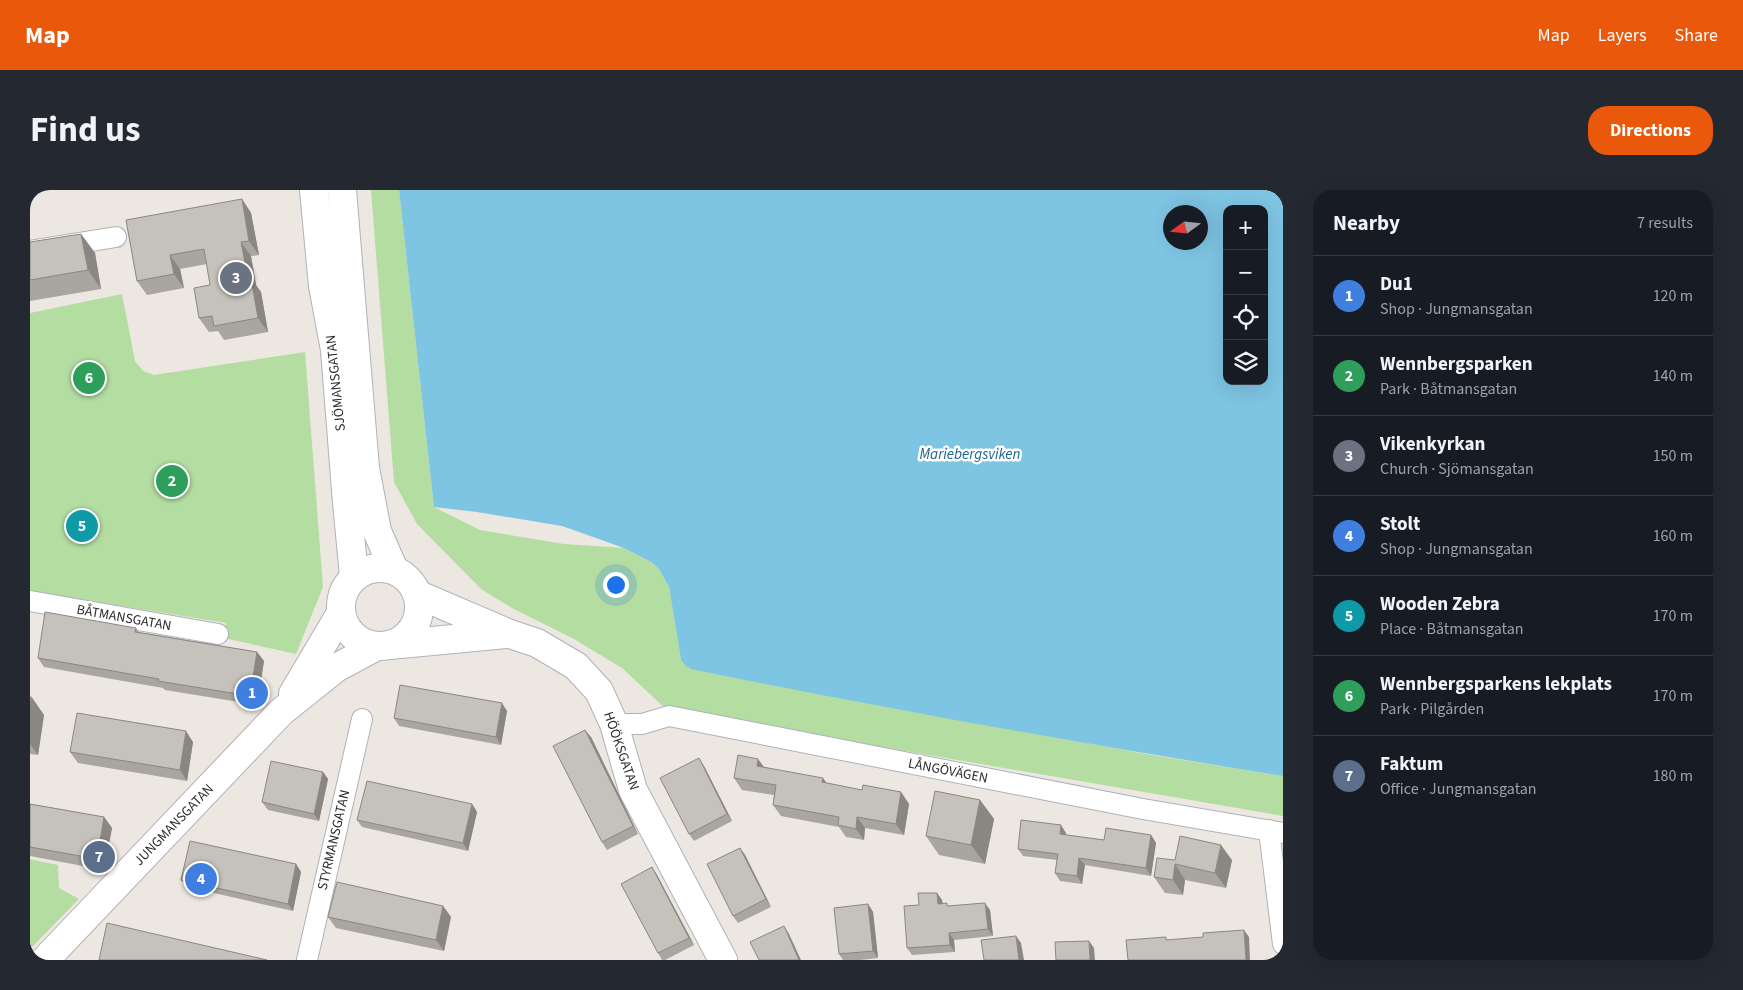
<!DOCTYPE html>
<meta charset="utf-8">
<style>
body{margin:0;font-family:"Source Sans 3",sans-serif;background:#242831;color:#f1f3f6}
.controls{position:absolute;right:15px;top:15px;display:grid;overflow:hidden;border-radius:10px;box-shadow:0 5px 20px #0002}
.controls button{width:45px;height:45px;display:grid;place-items:center;padding:0;border:0;border-bottom:1px solid #363941;background:#171b24;color:#f1f3f6;font:25px sans-serif}
.compass{position:absolute;left:1133px;top:15px;width:45px;height:45px;border-radius:50%;background:#171b24;box-shadow:0 5px 20px #0002;rotate:255deg}
.you{position:absolute;left:585px;top:394px;width:18px;height:18px;margin:-12px;border:4px solid #fff;border-radius:50%;background:#1a73e8;box-shadow:0 0 0 8px #1a73e833}
.badge{display:grid;place-items:center;width:32px;height:32px;border-radius:50%;background:#ea580c;color:#fff;font-size:16px;font-weight:700}
.pin{position:absolute;translate:-50% -50%;border:2px solid #fff;box-shadow:0 1px 5px #0006}
.list{margin:0;padding:0;list-style:none}
h2{display:flex;justify-content:space-between;align-items:center;height:65px;margin:0;padding:0 20px;font-size:21px}
h2 small{font-size:16px;font-weight:400;color:#9ea1a6}
.list li{display:grid;grid-template-columns:32px 1fr auto;gap:15px;align-items:center;box-sizing:border-box;height:80px;padding:0 20px;border-top:1px solid #363941}
.list b{display:block;font-size:19px;white-space:nowrap}
.list p{margin:0;font-size:16px;white-space:nowrap;color:#9ea1a6}
.list em{font-size:16px;font-style:normal;color:#9ea1a6}
.icon{flex:none;width:28px;height:28px;fill:none;stroke:currentColor;stroke-width:2;stroke-linecap:round;stroke-linejoin:round}
.map{position:relative;flex:none;width:1253px;height:770px;overflow:hidden;border-radius:20px}
header{display:flex;align-items:center;gap:30px;box-sizing:border-box;height:70px;padding:0 25px;background:#ea580c;color:#fff}
header strong{font-size:24px}
nav{display:flex;gap:28px;margin-inline-start:auto;font-size:18px}
.intro{display:flex;align-items:center;justify-content:space-between;box-sizing:border-box;height:120px;padding:0 30px}
h1{margin:0;font-size:35px}
.button{padding:12px 22px;border-radius:20px;background:#ea580c;color:#fff;font-size:18px;font-weight:700}
main{display:flex;gap:30px;padding:0 30px}
aside{flex:1;background:#171b24;border-radius:20px;box-shadow:0 5px 20px #0002}
.map>svg:first-child{display:block}
.green{fill:#b4dda2}
.water{fill:#7ec4e3;fill-rule:evenodd}
.lines{fill:none;stroke-linecap:round;stroke-linejoin:round}
.street-casing{stroke:#b0b1bb;stroke-width:22}
.secondary-casing{stroke:#b0b1bb;stroke-width:30}
.street{stroke:#fff;stroke-width:20}
.secondary{stroke:#fff;stroke-width:28}
.wall{fill:#a9a6a1}
.shaded-wall{fill:#8a8783}
.building{fill:#c5c1bb;stroke:#8a8783}
.labels{text-anchor:middle;dominant-baseline:central;stroke-width:5;stroke-linejoin:round;paint-order:stroke}
.street-label{font-size:14px;fill:#2c2c2c;stroke:#fff}
.water-label{font-size:15px;font-style:italic;fill:#1c6490;stroke:#fff}
</style>
<header>
<strong>Map</strong>
<nav><a>Map</a><a>Layers</a><a>Share</a></nav>
</header>
<div class="intro"><h1>Find us</h1><a class="button">Directions</a></div>
<main>
<div class="map">
<svg width="1253" height="770" viewBox="0 0 1253 770">
<rect width="100%" height="100%" fill="#ece7e0"/>
<g class="green">
<path d="M341,0H369L404,317L450,340L534,354L594,358L621,372L629,379L639,397L651,470L814,509L1122,565L1253,586V626L637,520L592,478L544,449L482,418L451,399L387,334L364,292Z"/>
<path d="M92,104L105,171L113,181L124,185L275,162L293,397L266,464L194,448L196,433L0,401V123Z"/>
<path d="M0,669L28,675L29,698L49,709L0,759Z"/>
</g>
<path class="water" d="M369,0H1253V586C1055,554 857,519 661,479L656,476L651,470L639,397L629,379L621,372L594,358L532,336L447,322L404,317ZM1197,19H1234V191H1197ZM1140,22H1170V52H1140Z"/>
<g class="lines">
<g class="street-casing">
<g id="street">
<path d="M0,61L86,47"/>
<path d="M0,411L188,444"/>
<path d="M584,534H612L639,526L1113,619L1253,643"/>
<path d="M1239,640L1253,754"/>
<path d="M277,770L332,529"/>
</g>
</g>
<g class="secondary-casing">
<g id="secondary">
<path d="M284,0L293,96L305,160L317,313L324,386"/>
<path d="M312,0L335,278L347,341L364,380"/>
<circle cx="350" cy="417" r="39"/>
<path d="M389,405L480,444L507,453L546,476L569,501L584,534L603,600L693,770"/>
<path d="M360,455L476,444"/>
<path d="M263,504L311,423"/>
<path d="M15,770L251,522L306,478L347,456"/>
</g>
</g>
<use href="#street" class="street"/>
<use href="#secondary" class="secondary"/>
</g>
<g class="wall">
<path d="M212,9L221,23L229,65L221,66L226,95L231,102L238,142L194,150L188,141L179,142L169,128L180,95L177,74L150,79L154,98L117,105L107,91Z"/>
<path d="M51,44L65,63L71,99L0,111V52Z"/>
<path d="M106,438L109,442L227,462L234,471L227,515L135,500L133,498L14,477L8,468Z"/>
<path d="M0,506L14,525L8,565L0,564Z"/>
<path d="M477,521L471,555L369,536L364,528Z"/>
<path d="M561,547L608,644L577,660L572,652Z"/>
<path d="M163,552L157,591L48,573L40,562Z"/>
<path d="M674,576L702,631L664,651L659,644Z"/>
<path d="M734,577L797,593L832,600L871,602L879,614L874,645L835,638L834,650L816,647L809,637L751,626L743,615L744,605L712,600L704,588Z"/>
<path d="M293,582L298,589L289,631L238,620L232,612Z"/>
<path d="M950,610L964,629L955,674L909,665L896,646Z"/>
<path d="M0,614L74,627L82,638L74,680L0,666Z"/>
<path d="M442,614L447,622L438,661L332,637L327,630Z"/>
<path d="M1036,643V645L1074,650L1121,645L1126,653L1121,686L1055,675L1052,694L1030,691L1025,683L1027,670L993,666L988,659Z"/>
<path d="M710,658L715,665L741,717L708,733L703,726Z"/>
<path d="M1145,670H1202L1196,698L1155,690L1153,705L1135,703L1124,687Z"/>
<path d="M266,674L271,682L263,721L157,697L151,690Z"/>
<path d="M622,677L627,685L664,755L635,770H632L628,763Z"/>
<path d="M907,703L912,710L913,714L919,716L960,720L963,746L924,750L925,762L882,765L877,758L889,715Z"/>
<path d="M838,714L843,722L848,768L830,770H813L809,764Z"/>
<path d="M413,716L421,727L414,761L306,738L298,727Z"/>
</g>
<g class="shaded-wall">
<path d="M212,9L221,23L229,65L219,51Z"/>
<path d="M51,44L65,63L71,99L58,80Z"/>
<path d="M211,52L221,66L226,95L231,102L238,142L228,128L218,88Z"/>
<path d="M140,65L150,79L154,98L144,84Z"/>
<path d="M227,462L234,471L227,515L220,506Z"/>
<path d="M1,506L14,525L8,565L0,554V513Z"/>
<path d="M472,513L477,521L471,555L466,547Z"/>
<path d="M555,540L561,547L608,644L603,636Z"/>
<path d="M156,541L163,552L157,591L150,580Z"/>
<path d="M669,568L674,576L702,631L697,624Z"/>
<path d="M728,569L737,581L727,576Z"/>
<path d="M293,582L298,589L289,631L284,624Z"/>
<path d="M793,588L801,599L792,592Z"/>
<path d="M871,602L879,614L874,645L866,634Z"/>
<path d="M950,610L964,629L955,674L941,655Z"/>
<path d="M442,614L447,622L438,661L433,653Z"/>
<path d="M74,627L82,638L74,680L67,669Z"/>
<path d="M827,627L835,638L834,650L826,639Z"/>
<path d="M1031,635L1036,643V652L1030,644Z"/>
<path d="M1121,645L1126,653L1121,686L1116,678Z"/>
<path d="M1191,655L1202,670L1196,698L1185,683Z"/>
<path d="M710,658L715,665L741,717L736,709Z"/>
<path d="M1049,668L1055,675L1052,694L1047,686Z"/>
<path d="M266,674L271,682L263,721L258,714Z"/>
<path d="M1145,674L1155,690L1153,705L1143,690Z"/>
<path d="M622,677L627,685L664,755L659,748Z"/>
<path d="M907,703L912,710L913,721L908,714Z"/>
<path d="M955,713L960,720L963,746L958,739Z"/>
<path d="M838,714L843,722L848,768L843,761Z"/>
<path d="M413,716L421,727L414,761L406,750Z"/>
<path d="M754,736L759,744L771,770H769Z"/>
<path d="M1214,740L1219,747L1220,770H1216Z"/>
<path d="M919,743L924,750L925,762L920,755Z"/>
<path d="M986,746L991,753L994,770H989Z"/>
<path d="M1059,751L1064,758L1065,770H1060Z"/>
</g>
<g class="building">
<path d="M212,9L219,51L211,52L218,88H221L228,128L184,136L182,126L169,128L164,98L180,95L174,59L140,65L144,84L107,91L96,30Z"/>
<path d="M51,44L58,80L0,90V52Z"/>
<path d="M15,422L106,438L105,442L227,462L220,506L128,491L129,489L8,468Z"/>
<path d="M370,495L472,513L466,547L364,528Z"/>
<path d="M47,523L156,541L150,580L40,562Z"/>
<path d="M555,540L603,636L572,652L523,556Z"/>
<path d="M708,565L728,569L727,576L793,588L792,592L832,600L833,595L871,602L866,634L827,627L826,639L808,635L809,627L743,615L746,595L704,588Z"/>
<path d="M669,568L697,624L659,644L630,588Z"/>
<path d="M241,571L293,582L284,624L232,612Z"/>
<path d="M337,591L442,614L433,653L327,630Z"/>
<path d="M905,601L950,610L941,655L896,646Z"/>
<path d="M0,614L74,627L67,669L0,657Z"/>
<path d="M991,630L1031,635L1030,644L1074,650L1076,638L1121,645L1116,678L1049,668L1047,686L1025,683L1028,664L988,659Z"/>
<path d="M1150,646L1191,655L1185,683L1145,674L1143,690L1124,687L1127,668L1145,670Z"/>
<path d="M160,651L266,674L258,714L151,690Z"/>
<path d="M710,658L736,709L703,726L677,674Z"/>
<path d="M622,677L659,748L628,763L591,694Z"/>
<path d="M307,692L413,716L406,750L298,727Z"/>
<path d="M888,703H907L908,714L917,713V716L955,713L958,739L919,743L920,755L877,758L874,716L889,715Z"/>
<path d="M838,714L843,761L809,764L804,718Z"/>
<path d="M77,733L237,770H69Z"/>
<path d="M754,736L769,770H729L720,752Z"/>
<path d="M1214,740L1216,770H1098L1096,750L1136,747V750L1173,747V743Z"/>
<path d="M986,746L989,770H954L951,750Z"/>
<path d="M1059,751L1060,770H1026L1025,752Z"/>
</g>
<g class="labels">
<g class="street-label">
<text transform="translate(306 193) rotate(-96)">SJÖMANSGATAN</text>
<text transform="translate(94 428) rotate(10)">BÅTMANSGATAN</text>
<text transform="translate(591 561) rotate(71)">HÖÖKSGATAN</text>
<text transform="translate(918 581) rotate(11)">LÅNGÖVÄGEN</text>
<text transform="translate(144 635) rotate(-46)">JUNGMANSGATAN</text>
<text transform="translate(304 650) rotate(-77)">STYRMANSGATAN</text>
</g>
<g class="water-label">
<text x="940" y="264">Mariebergsviken</text>
</g>
</g>
</svg>
<div class="controls">
<button>+</button>
<button>−</button>
<button><svg class="icon" aria-label="locate" viewBox="0 0 24 24"><circle cx="12" cy="12" r="6"/><path d="M12 2v4M12 18v4M2 12h4M18 12h4"/></svg></button>
<button><svg class="icon" aria-label="layers" viewBox="0 0 24 24"><path d="M12 4l9 5-9 5-9-5zM3 14l9 5 9-5"/></svg></button>
</div>
<svg class="compass" viewBox="-18 -18 36 36"><path d="M0-13l5 13h-10z" fill="#e53935"/><path d="M0 13l5-13h-10z" fill="#9ea1a6"/></svg>
<div class="you"></div>
<div class="pin badge" style="left:222px;top:503px;background:#3f7fe0">1</div>
<div class="pin badge" style="left:142px;top:291px;background:#2e9e5b">2</div>
<div class="pin badge" style="left:206px;top:88px;background:#6b7280">3</div>
<div class="pin badge" style="left:171px;top:689px;background:#3f7fe0">4</div>
<div class="pin badge" style="left:52px;top:336px;background:#0f9aa8">5</div>
<div class="pin badge" style="left:59px;top:188px;background:#2e9e5b">6</div>
<div class="pin badge" style="left:69px;top:667px;background:#5c6f8a">7</div>
</div>
<aside>
<h2>Nearby<small>7 results</small></h2>
<ul class="list">
<li><span class="badge" style="background:#3f7fe0">1</span><div><b>Du1</b><p>Shop · Jungmansgatan</p></div><em>120 m</em></li>
<li><span class="badge" style="background:#2e9e5b">2</span><div><b>Wennbergsparken</b><p>Park · Båtmansgatan</p></div><em>140 m</em></li>
<li><span class="badge" style="background:#6b7280">3</span><div><b>Vikenkyrkan</b><p>Church · Sjömansgatan</p></div><em>150 m</em></li>
<li><span class="badge" style="background:#3f7fe0">4</span><div><b>Stolt</b><p>Shop · Jungmansgatan</p></div><em>160 m</em></li>
<li><span class="badge" style="background:#0f9aa8">5</span><div><b>Wooden Zebra</b><p>Place · Båtmansgatan</p></div><em>170 m</em></li>
<li><span class="badge" style="background:#2e9e5b">6</span><div><b>Wennbergsparkens lekplats</b><p>Park · Pilgården</p></div><em>170 m</em></li>
<li><span class="badge" style="background:#5c6f8a">7</span><div><b>Faktum</b><p>Office · Jungmansgatan</p></div><em>180 m</em></li>
</ul>
</aside>
</main>
